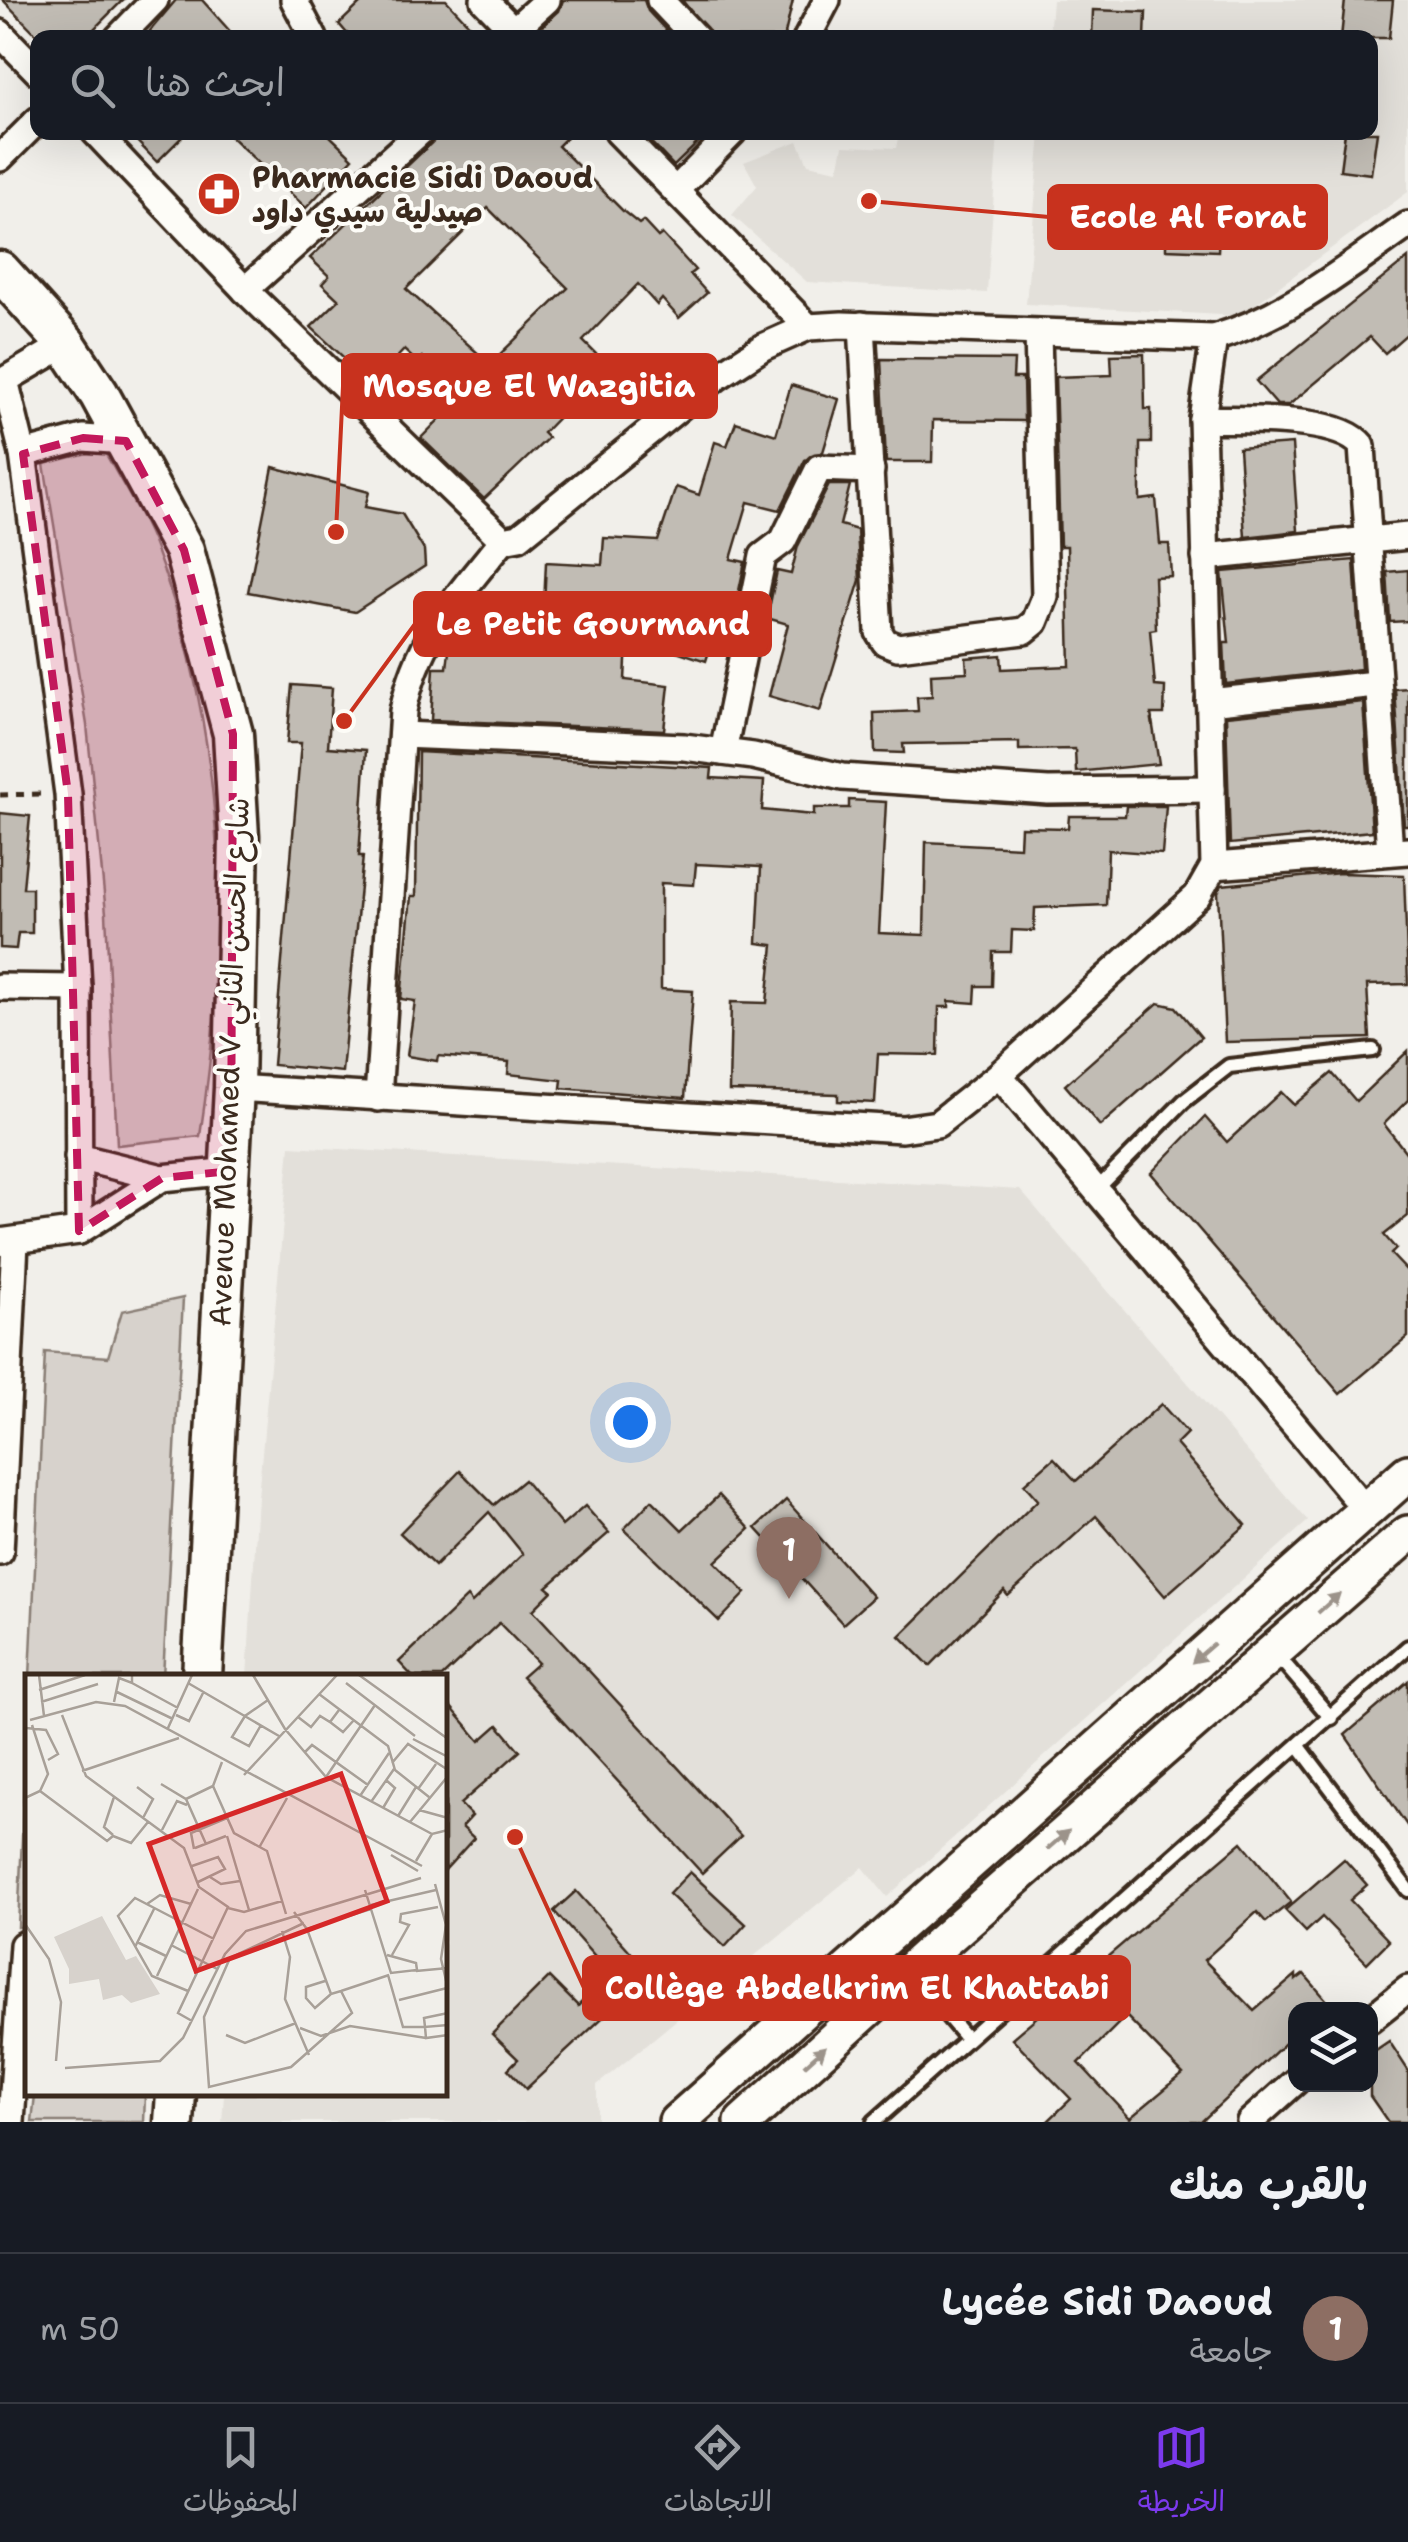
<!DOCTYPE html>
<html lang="ar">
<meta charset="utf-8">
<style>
body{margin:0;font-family:"Shantell Sans","Playpen Sans Arabic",sans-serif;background:#20242c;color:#f1f3f6;direction:rtl}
.controls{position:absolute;right:30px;bottom:30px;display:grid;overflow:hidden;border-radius:20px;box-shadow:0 10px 40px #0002}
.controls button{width:90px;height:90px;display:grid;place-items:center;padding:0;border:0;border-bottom:2px solid #363941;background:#171b24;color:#f1f3f6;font:50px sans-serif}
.you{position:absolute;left:630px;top:1422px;width:35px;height:35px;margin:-25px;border:8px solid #fff;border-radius:50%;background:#1a73e8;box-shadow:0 0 0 15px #1a73e833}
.badge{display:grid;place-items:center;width:65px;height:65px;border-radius:50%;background:#7c3aed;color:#fff;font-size:32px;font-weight:700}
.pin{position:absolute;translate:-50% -82px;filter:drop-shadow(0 2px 5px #0008)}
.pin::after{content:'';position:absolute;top:52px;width:35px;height:30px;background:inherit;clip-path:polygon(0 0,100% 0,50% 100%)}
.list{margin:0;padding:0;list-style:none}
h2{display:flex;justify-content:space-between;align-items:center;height:130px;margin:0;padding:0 40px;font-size:42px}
h2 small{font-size:32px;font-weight:400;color:#9ea1a6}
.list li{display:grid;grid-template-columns:65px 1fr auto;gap:30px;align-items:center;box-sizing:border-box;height:150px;padding:0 40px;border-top:2px solid #363941}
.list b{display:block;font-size:38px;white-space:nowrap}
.list p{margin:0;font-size:32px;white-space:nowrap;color:#9ea1a6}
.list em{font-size:32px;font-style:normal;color:#9ea1a6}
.icon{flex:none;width:55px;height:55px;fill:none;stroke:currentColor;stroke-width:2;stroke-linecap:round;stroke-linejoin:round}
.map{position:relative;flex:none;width:1408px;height:2122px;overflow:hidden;direction:ltr}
.search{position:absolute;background:#171b24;box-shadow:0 10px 40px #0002;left:30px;right:30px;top:30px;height:110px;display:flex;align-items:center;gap:25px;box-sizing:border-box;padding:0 35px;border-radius:20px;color:#9ea1a6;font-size:38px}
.sheet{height:280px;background:#171b24}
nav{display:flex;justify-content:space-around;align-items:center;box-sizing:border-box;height:140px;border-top:2px solid #363941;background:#171b24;font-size:28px;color:#9ea1a6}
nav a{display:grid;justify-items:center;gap:5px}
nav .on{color:#7c3aed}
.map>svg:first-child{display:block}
.built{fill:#e3e0da}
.green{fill:#d7d2cc;stroke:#897e75;stroke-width:2.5}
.building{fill:#c1bcb4;stroke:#3b2a1e;stroke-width:2.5;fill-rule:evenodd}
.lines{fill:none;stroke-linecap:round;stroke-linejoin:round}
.service-casing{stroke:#3b2a1e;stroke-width:20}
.minor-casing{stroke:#3b2a1e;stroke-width:32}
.secondary-casing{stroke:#3b2a1e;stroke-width:42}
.primary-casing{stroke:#3b2a1e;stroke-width:45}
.path{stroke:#3b2a1e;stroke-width:5;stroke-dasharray:8 8;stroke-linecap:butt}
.service{stroke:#fdfcf7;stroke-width:12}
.minor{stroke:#fdfcf7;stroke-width:25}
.secondary{stroke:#fdfcf7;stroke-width:35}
.primary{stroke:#fdfcf7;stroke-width:38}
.oneway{fill:#9c938a}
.marked{fill:#c2185b;fill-opacity:0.2;stroke:#c2185b;stroke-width:8;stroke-dasharray:20 12;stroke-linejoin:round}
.labels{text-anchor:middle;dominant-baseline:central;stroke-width:8;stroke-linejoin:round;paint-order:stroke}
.poi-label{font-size:30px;font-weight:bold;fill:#3b2a1e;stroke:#fdfcf7;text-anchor:start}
.street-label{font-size:30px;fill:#3b2a1e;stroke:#fdfcf7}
.inset-road{fill:none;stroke:#a8a098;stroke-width:2.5}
.view{fill:#d62828;fill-opacity:0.15;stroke:#d62828;stroke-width:5}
.inset-edge{fill:none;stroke:#3b2a1e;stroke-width:5}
.leader{fill:none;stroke:#c8321e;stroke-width:4}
.callout-dot{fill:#c8321e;stroke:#fdfcf7;stroke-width:4}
.callout{fill:#c8321e;stroke:#c8321e;stroke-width:4}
.callout-label{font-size:32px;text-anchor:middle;font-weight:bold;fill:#fff}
</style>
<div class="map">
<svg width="1408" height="2122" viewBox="0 0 1408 2122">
<rect width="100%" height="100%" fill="#f1efea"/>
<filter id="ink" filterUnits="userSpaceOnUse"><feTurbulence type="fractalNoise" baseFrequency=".01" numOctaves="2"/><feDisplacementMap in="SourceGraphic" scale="20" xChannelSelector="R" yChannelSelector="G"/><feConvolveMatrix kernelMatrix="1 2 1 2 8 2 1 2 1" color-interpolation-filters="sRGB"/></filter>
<g filter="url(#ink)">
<g class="built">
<path d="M1052,0H1408V192L1239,316L1026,304L1041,133L1370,132V38L1049,37Z"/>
<path d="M899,133H998L987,293L807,282L732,215L757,186L744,162L798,141L808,164L838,170L843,146L896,148Z"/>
<path d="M290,1146L1020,1190L1308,1521L887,1897L863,1867L597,2085V2122H222L224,2095L445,2094V1677H247L258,1497Z"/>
</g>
<g class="green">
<path d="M103,449C121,482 143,515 156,550C228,738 230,940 200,1136L117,1145L106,913L87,725L44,464Z"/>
<path d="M183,1298L163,1677H30L45,1352L108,1357L122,1311Z"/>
<path d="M27,1725L28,1927H18Z"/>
<path d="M35,2095H145L144,2122H32Z"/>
</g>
<g class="building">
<path d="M3,0H123L85,38H40Z"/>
<path d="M176,0H202L236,38H144Z"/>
<path d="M364,0H446L482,38H351L339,24Z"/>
<path d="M563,0H644L648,11L673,38H546L539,29L559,11Z"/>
<path d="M682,0H793L784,38H712Z"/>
<path d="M1345,0H1393L1389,38H1341Z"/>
<path d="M1093,10L1146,12L1145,38H1092Z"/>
<path d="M128,132H187L157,162Z"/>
<path d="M226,132H326L353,158L306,208Z"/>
<path d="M443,132H572L558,146L623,211L639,224L643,221L658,237L662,234L695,270L690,274L707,293L679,318L662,299L657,305L638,284L583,341L608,366L543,433L548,438L484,499L421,438L464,394L422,357L417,362L404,350L372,384L311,327L339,300L322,284L329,276L310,258ZM488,208L568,288L490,364L406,289Z"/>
<path d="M641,132H709L674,166Z"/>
<path d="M1345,132H1377L1371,174L1340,170Z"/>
<path d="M1086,187L1133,195L1221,199L1218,251L1166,249V242L1080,231Z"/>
<path d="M1408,258V333L1385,353L1370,337L1289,405H1277L1256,381Z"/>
<path d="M1144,354L1145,409H1151V443H1140V500L1156,498L1160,544H1169L1171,576L1154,577L1156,629L1150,630L1155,686L1165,687L1164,714H1151L1159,764L1076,772L1075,749L1019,750V742L903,744L904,753L875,752L874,713L918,711L917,697L932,696L931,674L967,672L966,658L1001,655L1002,669L1070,666L1067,546H1060L1055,377L1112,375L1111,355Z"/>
<path d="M881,359L1014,360L1013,378H1023L1024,421L933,420L932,462H886Z"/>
<path d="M791,385L839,399L823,452L805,460L780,510L748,502L731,559L745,562L735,610L723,607L706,661L676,651L686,619L629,603L625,680L669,685L664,730L431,720L434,668H447L451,634L506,637L507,626L543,627L546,562L602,565L604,538L658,541L676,487L699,495L715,442L727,446L736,422L776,435Z"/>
<path d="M1292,444L1298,531L1245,537L1239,448Z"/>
<path d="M273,467L369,492L365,507L402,514L424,550L425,566L355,612L248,592Z"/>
<path d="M829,485H850L840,525L857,530L860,580L820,711L769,696L788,624L767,618L777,571L791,574L798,546Z"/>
<path d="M1354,560L1361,669L1226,684L1224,643H1229L1222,572Z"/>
<path d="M1408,570V621L1390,622L1387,572Z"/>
<path d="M292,685L332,688L328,747L366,750L359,856H363L342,1072L273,1065L301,743H287Z"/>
<path d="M1408,688V825H1404L1395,689Z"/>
<path d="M1363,702L1372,831L1230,844L1226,716Z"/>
<path d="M418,752L712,768L711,778L764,781L762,810L814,815V808H849V800L886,802L879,933L924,935L926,842L1020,847L1021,827L1068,828L1069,816H1125L1126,806H1166L1162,854L1108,850L1106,905L1035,908L1034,931L1012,930L1011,952H993L992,986H976L975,1003L949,1001V1007H939L938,1055L878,1054L875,1103L838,1101V1094L729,1091L731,1002L767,1003L773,945L757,943L761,867L696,864L694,885L661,883V989L693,991L685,1098L561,1088L562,1080L508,1074L509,1062L438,1056L437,1061L407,1056L415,1001L401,999L411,896H416Z"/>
<path d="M0,813L30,816L23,888H32V933H18L16,949L0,948Z"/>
<path d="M1340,873L1404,875L1408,984L1367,985L1370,1038L1225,1042L1218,892L1222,885Z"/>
<path d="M1158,1003L1176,1007L1201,1037L1100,1126L1065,1085Z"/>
<path d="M1408,1051V1100L1384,1124L1408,1155V1216L1384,1235L1396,1249L1391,1254L1408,1272V1337L1340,1394L1151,1173L1205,1117L1227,1142L1281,1092L1294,1105L1332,1073L1356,1101Z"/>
<path d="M1161,1404L1187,1433L1176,1444L1246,1525L1165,1596L1096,1516L1008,1596L1004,1591L930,1666L900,1636L1038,1500L1024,1484L1054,1458L1076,1481Z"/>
<path d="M460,1471L494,1505L524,1480L562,1526L585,1506L609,1533L547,1587L552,1591L533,1610L741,1836L702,1873L522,1677L538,1663L499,1623L442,1677H413L399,1662L467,1597L472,1603L523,1554L489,1512L435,1566L400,1533Z"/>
<path d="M719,1495L750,1529L715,1562L746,1593L719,1621L624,1529L652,1500L682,1530Z"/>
<path d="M786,1500L873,1597L843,1624L756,1528Z"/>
<path d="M1408,1681V1827L1345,1735Z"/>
<path d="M445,1700L480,1741L498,1725L520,1751L460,1804L472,1816L462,1827L474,1838L445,1870Z"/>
<path d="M1242,1842L1291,1902L1266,1922L1257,1912L1204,1960L1254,2011L1296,1975V1980L1304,1974L1335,2010H1296V2033L1201,2122H1047L1071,2099L1012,2038ZM1126,2016L1183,2074L1130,2118L1079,2063Z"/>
<path d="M1344,1859L1367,1885L1350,1900L1389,1941L1367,1963L1322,1917L1306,1932L1285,1910Z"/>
<path d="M690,1872L746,1924L725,1947L669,1894Z"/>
<path d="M576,1891L662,1987L640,2007L628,1994L526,2089L508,2069L518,2059L492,2034L549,1977L578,2006L610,1974L554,1911Z"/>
<path d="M1389,2041L1408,2070V2122H1388L1370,2096V2054Z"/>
</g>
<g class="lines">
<g class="service-casing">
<g id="service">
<path d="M1096,1190L1184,1101L1229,1066L1373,1050"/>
<path d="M1277,1655L1331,1718"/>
<path d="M1299,1746L1408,1890"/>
<path d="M911,1973L966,2038"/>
<path d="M874,2122L1408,1647"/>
</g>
</g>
<g class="minor-casing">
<g id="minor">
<path d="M294,0L314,38"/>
<path d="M484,0L521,38"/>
<path d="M660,0L696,38"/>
<path d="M0,33L38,72"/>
<path d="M118,38L155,0"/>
<path d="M505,38L547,0"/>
<path d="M807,38L827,0"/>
<path d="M95,132L245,290L503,540L519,537L717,377L763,347L808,327L842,325L1214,338C1288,316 1346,268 1408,225"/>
<path d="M618,132L808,327"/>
<path d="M0,158L38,120"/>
<path d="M676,190L733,132"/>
<path d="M245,290L420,132"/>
<path d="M862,325L879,632L885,642L898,647L1024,631L1035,622L1045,597L1038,333"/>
<path d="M66,344L5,380L23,454L68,794L78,988L79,1231"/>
<path d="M1202,419C1241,421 1338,415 1362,446L1390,852"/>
<path d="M23,454L83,438L126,441"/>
<path d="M1205,557L1408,536"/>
<path d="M1209,702L1375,684"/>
<path d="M402,735L684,747L753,756L842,777L1048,791L1212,789"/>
<path d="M723,752L763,556L783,541L819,468L871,470"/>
<path d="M1214,866L1408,851"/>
<path d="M0,987L78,988"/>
<path d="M999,1075L1366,1510"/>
<path d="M234,1088L902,1129L937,1124L999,1075L1197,896L1214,866L1202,419L1214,338"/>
<path d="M378,1098L403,711C417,638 458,596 503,540"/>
<path d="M78,1157L162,1178"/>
<path d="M0,1242L79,1231L162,1178L231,1171"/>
<path d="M0,1552L15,1242"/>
<path d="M1370,2019L1408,1989"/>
<path d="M11,2122L23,1945"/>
<path d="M1250,2122L1296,2081"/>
</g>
</g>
<g class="secondary-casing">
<g id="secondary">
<path d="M677,2122L1408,1473"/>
<path d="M743,2122L935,1948L1408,1534"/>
</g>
</g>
<g class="primary-casing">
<g id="primary">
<path d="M0,271L66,344L99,394L184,550L233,734L239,836L234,1088L202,1677"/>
<path d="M174,2122L176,2094"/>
</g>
</g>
<path class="path" d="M0,795L40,794"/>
<use href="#service" class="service"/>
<use href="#minor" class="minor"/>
<use href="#secondary" class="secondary"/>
<use href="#primary" class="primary"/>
</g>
<defs><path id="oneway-solid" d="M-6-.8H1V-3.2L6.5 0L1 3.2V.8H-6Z" transform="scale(2.5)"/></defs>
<g class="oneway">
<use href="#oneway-solid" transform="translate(1329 1603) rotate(-42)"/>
<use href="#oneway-solid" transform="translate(1203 1653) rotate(139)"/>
<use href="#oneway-solid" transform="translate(1058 1840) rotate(-41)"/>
<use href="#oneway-solid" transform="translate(815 2056) rotate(-42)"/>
</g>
</g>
<path class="marked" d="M83,438L126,441L184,550L233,734L231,1171L162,1178L79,1231L68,794L23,454Z"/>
<defs>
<g id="pharmacy-disc" transform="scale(2.25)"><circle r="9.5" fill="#c8321e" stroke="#fdfcf7"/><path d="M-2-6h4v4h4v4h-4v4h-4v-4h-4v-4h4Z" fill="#fff"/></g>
</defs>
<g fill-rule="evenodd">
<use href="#pharmacy-disc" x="219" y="194"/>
</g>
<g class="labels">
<g class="poi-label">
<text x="252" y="177">Pharmacie Sidi Daoud<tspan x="252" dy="34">صيدلية سيدي داود</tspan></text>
</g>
<g class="street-label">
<text transform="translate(229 1062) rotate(-88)">Avenue Mohamed V شارع الحسن الثاني</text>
</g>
</g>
<g transform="translate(25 1674)">
<rect width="422" height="422" fill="#f1efea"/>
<path d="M77,242L101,286L111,282L135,320L106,329L97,321L78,326L74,305L44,310V295L29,263Z" fill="#d7d2cc"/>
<path class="inset-road" d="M14,1L19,42M228,1L260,55L301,103L407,160L423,156M334,1L423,65M107,9L153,34M163,9L254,62M321,9L390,62M14,16L60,1M92,18L148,45M294,20L363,72L370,96L404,123M16,28L73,10M89,28L94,4L107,9V1M37,41L61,102L159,174L174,213L203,233L153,339L167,347M151,41L164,47L179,17M273,43L286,53L295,42L305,48L314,36M5,46L71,28L100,32L397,192M305,48L318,58L329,46M236,51L224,72L207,63L220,42L243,26M1,54L21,56L33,80L23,86M143,54L167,1M388,65L423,83M280,78L287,71L343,111M197,88L188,112L209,159L242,177L261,240M367,89L383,70L423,96M57,97L154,64M219,101L312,1M301,103L350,31M136,110L161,125L188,112M112,113L128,125L118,144M393,115L411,90M15,117L82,167L88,162L106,169L123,148M335,122L364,79M0,124L15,117L23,100L7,51M161,125L181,170M346,128L369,95M358,134L370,114L361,106M394,136L423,144M373,142L391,113M385,148L423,102M137,156L152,127L162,131M88,161L79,153L89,123M202,162L224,236M235,172L262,124M170,174L201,162M169,175L166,159L202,144M366,181L393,197M391,187L407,160M167,192L193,183L200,195L173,208M185,203L196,210L215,207M410,210L421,251L416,285L423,315M340,216L366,299L392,296L391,289L362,281M122,230L135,221L166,230M346,231L411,216M203,234L219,238L257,227M0,250L24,285L36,328L31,387M282,255L346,235M257,257L265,283L260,325L284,381M112,268L141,282M146,271L192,295M110,273L129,235M367,281L384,251L375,248L376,240L413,233M205,284L179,343L184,413L266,393L327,339L316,317L306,320L282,255L269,238M205,284L279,249M391,297L423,294M363,301L378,353H400L401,364L423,361M132,302L173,215M300,307L281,313V324L290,334L306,320M163,317L127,302L93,242L110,224L189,265M316,317L364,301M374,326L422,314M423,339L399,344L400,353L423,351M275,354L296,362L325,352L401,364M201,361L220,369L271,349M40,394L135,387L158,364L200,280L221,257L396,204"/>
<path class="view" d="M316,100L362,227L171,297L124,170Z"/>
<rect width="422" height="422" class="inset-edge"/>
</g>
<path class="leader" d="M869 201L1049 217M336 532L343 386M344 721L415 624M515 1837L584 1988"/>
<g class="callout-dot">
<circle cx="869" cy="201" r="10"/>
<circle cx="336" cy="532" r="10"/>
<circle cx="344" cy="721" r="10"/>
<circle cx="515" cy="1837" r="10"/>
</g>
<g class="callout">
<rect x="1049" y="186" width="277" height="62" rx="10"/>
<rect x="343" y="355" width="373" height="62" rx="10"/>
<rect x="415" y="593" width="355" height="62" rx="10"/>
<rect x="584" y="1957" width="545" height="62" rx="10"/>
</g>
<g class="callout-label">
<text x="1188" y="228">Ecole Al Forat</text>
<text x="529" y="397">Mosque El Wazgitia</text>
<text x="593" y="635">Le Petit Gourmand</text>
<text x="857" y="1999">Collège Abdelkrim El Khattabi</text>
</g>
</svg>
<div class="controls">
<button><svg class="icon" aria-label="layers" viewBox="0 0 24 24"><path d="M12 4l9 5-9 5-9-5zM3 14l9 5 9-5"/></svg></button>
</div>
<div class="you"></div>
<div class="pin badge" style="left:789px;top:1599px;background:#8d6e63">1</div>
<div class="search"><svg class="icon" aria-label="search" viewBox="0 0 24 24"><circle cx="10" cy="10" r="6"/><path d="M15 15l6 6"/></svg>ابحث هنا</div>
</div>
<section class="sheet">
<h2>بالقرب منك<small></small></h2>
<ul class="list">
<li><span class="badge" style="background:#8d6e63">1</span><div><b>Lycée Sidi Daoud</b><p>جامعة</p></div><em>50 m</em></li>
</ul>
</section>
<nav>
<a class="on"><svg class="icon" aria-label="map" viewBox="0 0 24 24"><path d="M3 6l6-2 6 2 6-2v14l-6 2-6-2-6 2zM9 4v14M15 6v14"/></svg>الخريطة</a>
<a><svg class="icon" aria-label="directions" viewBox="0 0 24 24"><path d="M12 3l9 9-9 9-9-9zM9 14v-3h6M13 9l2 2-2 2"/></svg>الاتجاهات</a>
<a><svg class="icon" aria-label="saved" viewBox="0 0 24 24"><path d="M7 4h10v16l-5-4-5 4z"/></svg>المحفوظات</a>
</nav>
